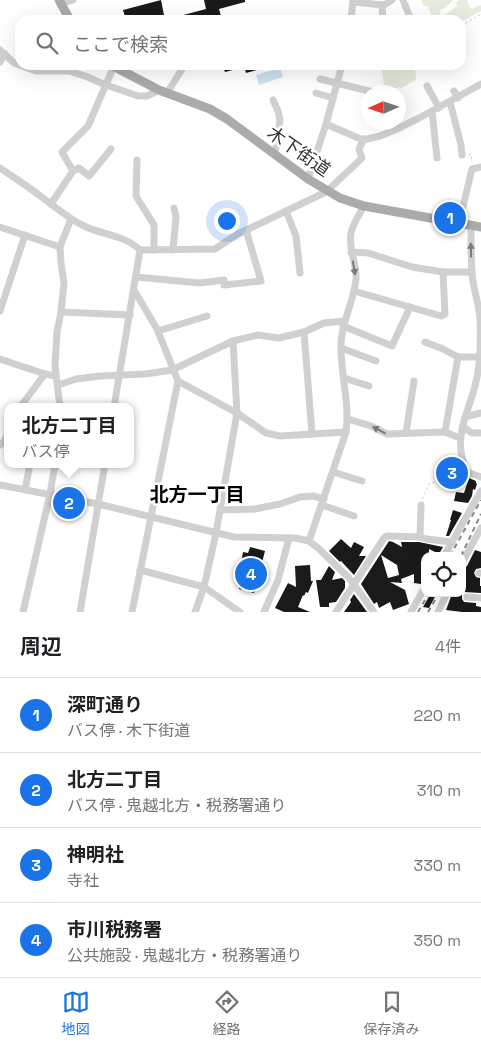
<!DOCTYPE html>
<html lang="ja">
<meta charset="utf-8">
<style>
body{margin:0;font-family:"Space Grotesk","Noto Sans JP",sans-serif;background:#f6f6f6;color:#202124}
.controls{position:absolute;right:15px;bottom:15px;display:grid;overflow:hidden;border-radius:10px;box-shadow:0 5px 20px #0002}
.controls button{width:45px;height:45px;display:grid;place-items:center;padding:0;border:0;border-bottom:1px solid #e0e0e0;background:#fff;color:#202124;font:25px sans-serif}
.compass{position:absolute;left:361px;top:85px;width:45px;height:45px;border-radius:50%;background:#fff;box-shadow:0 5px 20px #0002;rotate:267deg}
.you{position:absolute;left:226px;top:220px;width:18px;height:18px;margin:-12px;border:4px solid #fff;border-radius:50%;background:#1a73e8;box-shadow:0 0 0 8px #1a73e833}
.badge{display:grid;place-items:center;width:32px;height:32px;border-radius:50%;background:#1a73e8;color:#fff;font-size:16px;font-weight:700}
.pin{position:absolute;translate:-50% -50%;border:2px solid #fff;box-shadow:0 1px 5px #0006}
.popup{position:absolute;left:4px;top:403px;width:130px;height:65px;box-sizing:border-box;display:grid;place-content:center;border-radius:10px;background:#fff;filter:drop-shadow(0 1px 4px #0005);font-size:16px;white-space:nowrap;color:#757577}
.popup b{font-size:19px;color:#202124}
.popup::after{content:'';position:absolute;left:50%;top:100%;margin-left:-10px;border:10px solid transparent;border-top-color:#fff}
.list{margin:0;padding:0;list-style:none}
h2{display:flex;justify-content:space-between;align-items:center;height:65px;margin:0;padding:0 20px;font-size:21px}
h2 small{font-size:16px;font-weight:400;color:#757577}
.list li{display:grid;grid-template-columns:32px 1fr auto;gap:15px;align-items:center;box-sizing:border-box;height:75px;padding:0 20px;border-top:1px solid #e0e0e0}
.list b{display:block;font-size:19px;white-space:nowrap}
.list p{margin:0;font-size:16px;white-space:nowrap;color:#757577}
.list em{font-size:16px;font-style:normal;color:#757577}
.icon{flex:none;width:28px;height:28px;fill:none;stroke:currentColor;stroke-width:2;stroke-linecap:round;stroke-linejoin:round}
.map{position:relative;flex:none;width:481px;height:612px;overflow:hidden}
.search{position:absolute;background:#fff;box-shadow:0 5px 20px #0002;left:15px;right:15px;top:15px;height:55px;display:flex;align-items:center;gap:12px;box-sizing:border-box;padding:0 18px;border-radius:15px;color:#757577;font-size:19px}
.sheet{height:365px;background:#fff}
nav{display:flex;justify-content:space-around;align-items:center;box-sizing:border-box;height:70px;border-top:1px solid #e0e0e0;background:#fff;font-size:14px;color:#757577}
nav a{display:grid;justify-items:center;gap:2px}
nav .on{color:#1a73e8}
.map>svg:first-child{display:block}
.green{fill:#e6ecdf}
.water{fill:#cfe2ee}
.building{fill:#1a1a1a;fill-rule:evenodd}
.lines{fill:none;stroke-linecap:round;stroke-linejoin:round}
.path{stroke:#cdcdcd;stroke-width:1;stroke-dasharray:2.5 2.5;stroke-linecap:butt}
.minor{stroke:#d0d0d0;stroke-width:7}
.major{stroke:#ababab;stroke-width:9}
.rail{stroke:#888;stroke-width:2;stroke-dasharray:5 4;stroke-linecap:butt}
.oneway{fill:#7a7a7a}
.labels{text-anchor:middle;dominant-baseline:central;stroke-width:5;stroke-linejoin:round;paint-order:stroke}
.street-label{font-size:18px;fill:#333;stroke:#fff}
.neighbourhood-label{font-size:19px;font-weight:bold;fill:#000;stroke:#fff}
</style>
<div class="map">
<svg width="481" height="612" viewBox="0 0 481 612">
<rect width="100%" height="100%" fill="#fff"/>
<g class="green">
<path d="M422,0H452L453,1L440,11L441,20H431V14L428,6H423Z"/>
<path d="M459,0H468L467,1L471,9L481,5V11L461,22V20H443L442,17L457,6L456,3Z"/>
<path d="M383,65H419L415,67L416,80L401,88L399,87L385,92L382,71Z"/>
</g>
<path class="water" d="M280,68L283,77L259,85L256,75Z"/>
<g class="building">
<path d="M161,0L165,20H126L123,10Z"/>
<path d="M204,0H245V2L219,9L222,20H172V18L206,9Z"/>
<path d="M222,65H244V67L225,72Z"/>
<path d="M244,65H268V67L246,73Z"/>
<path d="M469,478L476,481V483L477,484L475,490L473,489L472,496L468,503L454,501L456,492L464,493Z"/>
<path d="M453,510L462,513L449,536H446L451,520H450Z"/>
<path d="M341,539L351,548L354,542L364,547L359,556H366L354,575L341,561L340,562L329,551Z"/>
<path d="M389,541L393,542L402,547L401,542H419L443,547L439,554L429,549V554H425V568L424,567L423,580H421V584L414,583V574L401,579L402,583L390,582L405,590L409,604L393,610L390,602L379,608L377,602L374,604L361,584ZM381,555L397,565L399,575L388,578Z"/>
<path d="M250,547L265,551L254,593L239,589L247,559L242,558L243,552L248,553Z"/>
<path d="M475,550L481,552V568L476,569L474,573L476,577L480,578V586H481V593L464,592L465,584L462,583V575L464,568L467,566Z"/>
<path d="M310,565L311,581H313L308,593L306,592L304,596L303,595L298,607L310,612H284L275,608L288,583L296,587L295,566Z"/>
<path d="M329,566L335,572L332,580L342,578L345,581V588L336,602L329,603V607H320L316,580H321Z"/>
<path d="M431,593H437L429,608L423,607Z"/>
<path d="M354,594L367,612H344L351,602L350,600Z"/>
<path d="M452,594L462,595V599L464,602L476,603V606L481,607V612H462L446,610Z"/>
</g>
<g class="lines">
<g class="path">
<path d="M461,26L481,14"/>
<path d="M469,155L471,154L472,163"/>
<path d="M422,499L430,483L452,479L460,476"/>
</g>
<g class="minor">
<path d="M403,0L411,20"/>
<path d="M353,2L384,5L392,0"/>
<path d="M61,3L73,0"/>
<path d="M382,5L383,20"/>
<path d="M109,20L110,19"/>
<path d="M351,20L353,0"/>
<path d="M0,50L14,63L36,71H69L85,76L106,85L138,96H147L159,90"/>
<path d="M0,62L5,54"/>
<path d="M320,79L373,92"/>
<path d="M427,86L439,108"/>
<path d="M454,91L458,98"/>
<path d="M167,93L184,66"/>
<path d="M316,93L333,98"/>
<path d="M273,100L278,111L280,120L275,154"/>
<path d="M450,102L461,145L462,155"/>
<path d="M432,111L437,158"/>
<path d="M326,124L363,140L380,136L397,129L419,118L481,84"/>
<path d="M137,160L136,196L154,225V250"/>
<path d="M0,168C13,177 26,185 39,195C53,205 67,218 84,226C102,235 125,235 140,250L215,249L236,235L328,191"/>
<path d="M73,171L79,168L89,176L111,149"/>
<path d="M308,179L326,124L342,65"/>
<path d="M327,191L362,158L359,149L364,139"/>
<path d="M51,204L73,171L62,152L88,126L114,66"/>
<path d="M286,211L296,236L300,273"/>
<path d="M459,223L472,169L481,167"/>
<path d="M471,225C471,242 471,259 472,275C474,289 478,303 480,317C481,340 481,364 475,386C469,410 456,432 462,457C463,462 465,467 467,472L481,477"/>
<path d="M0,227L60,247"/>
<path d="M173,250L176,217L174,208"/>
<path d="M351,252L368,253L412,267L443,272H472"/>
<path d="M136,277L200,283L224,280V285L261,281L246,230"/>
<path d="M134,290L157,329L178,381L237,413L266,433L280,436L346,432"/>
<path d="M354,291L441,316L445,314L443,272"/>
<path d="M0,311L25,235"/>
<path d="M61,312L130,315"/>
<path d="M343,326L392,346L410,307"/>
<path d="M158,331L207,316"/>
<path d="M304,332L312,434"/>
<path d="M425,342L443,349L458,357"/>
<path d="M341,348L376,361"/>
<path d="M0,359L45,374L56,376"/>
<path d="M344,378L369,386"/>
<path d="M58,385L76,379L100,376L145,374L172,370L233,341L258,335L279,338L304,332L324,323L344,321"/>
<path d="M20,407L45,374"/>
<path d="M60,407L55,366L57,332L61,312L64,283L61,263L60,247L71,219"/>
<path d="M114,407L140,250"/>
<path d="M465,417L481,413"/>
<path d="M348,419L371,426L387,434L445,432L460,438"/>
<path d="M463,427L472,433H481"/>
<path d="M445,432L458,357H480"/>
<path d="M406,433L414,381"/>
<path d="M0,445L4,441L8,434"/>
<path d="M333,472L362,481"/>
<path d="M0,485L98,504L234,537L295,538L309,541L318,548L349,578L374,612"/>
<path d="M25,490L29,469"/>
<path d="M322,505L354,516"/>
<path d="M221,510L255,509L280,504L300,497L313,496L324,499"/>
<path d="M420,537L421,505"/>
<path d="M309,541L346,432C350,402 340,373 341,343C342,321 354,301 356,279C357,264 348,249 351,233C352,226 360,213 364,206"/>
<path d="M444,556L481,491"/>
<path d="M462,563L481,528"/>
<path d="M140,570L204,587L240,612"/>
<path d="M479,573H481"/>
<path d="M467,597L481,598"/>
<path d="M23,612L50,494L55,464"/>
<path d="M80,612L105,464"/>
<path d="M132,612L178,381"/>
<path d="M195,612L204,587L216,533L237,413L233,341"/>
<path d="M264,612L278,580L289,538"/>
<path d="M336,612L384,538L387,536L420,537L426,539L452,542"/>
<path d="M411,612L425,587"/>
<path d="M438,612L447,593"/>
</g>
<g class="major">
<path d="M59,0L70,20"/>
<path d="M111,65L159,90L210,109L227,119L308,179L340,198L364,206L481,227"/>
</g>
<g class="rail">
<path d="M450,556L481,500"/>
<path d="M461,556L481,514"/>
<path d="M418,612L429,593"/>
<path d="M428,612L439,593"/>
</g>
</g>
<defs><path id="oneway-solid" d="M-6-.8H1V-3.2L6.5 0L1 3.2V.8H-6Z" transform="scale(1.25)"/></defs>
<g class="oneway">
<use href="#oneway-solid" transform="translate(471 250) rotate(-91)"/>
<use href="#oneway-solid" transform="translate(354 268) rotate(80)"/>
<use href="#oneway-solid" transform="translate(379 430) rotate(-152)"/>
</g>
<g class="labels">
<g class="street-label">
<text transform="translate(299 151) rotate(35)">木下街道</text>
</g>
<g class="neighbourhood-label">
<text x="197" y="494">北方一丁目</text>
</g>
</g>
</svg>
<div class="controls">
<button><svg class="icon" aria-label="locate" viewBox="0 0 24 24"><circle cx="12" cy="12" r="6"/><path d="M12 2v4M12 18v4M2 12h4M18 12h4"/></svg></button>
</div>
<svg class="compass" viewBox="-18 -18 36 36"><path d="M0-13l5 13h-10z" fill="#e53935"/><path d="M0 13l5-13h-10z" fill="#757577"/></svg>
<div class="you"></div>
<div class="pin badge" style="left:450px;top:218px">1</div>
<div class="pin badge" style="left:69px;top:503px">2</div>
<div class="popup"><b>北方二丁目</b>バス停</div>
<div class="pin badge" style="left:452px;top:473px">3</div>
<div class="pin badge" style="left:251px;top:574px">4</div>
<div class="search"><svg class="icon" aria-label="search" viewBox="0 0 24 24"><circle cx="10" cy="10" r="6"/><path d="M15 15l6 6"/></svg>ここで検索</div>
</div>
<section class="sheet">
<h2>周辺<small>4件</small></h2>
<ul class="list">
<li><span class="badge">1</span><div><b>深町通り</b><p>バス停 · 木下街道</p></div><em>220 m</em></li>
<li><span class="badge">2</span><div><b>北方二丁目</b><p>バス停 · 鬼越北方・税務署通り</p></div><em>310 m</em></li>
<li><span class="badge">3</span><div><b>神明社</b><p>寺社</p></div><em>330 m</em></li>
<li><span class="badge">4</span><div><b>市川税務署</b><p>公共施設 · 鬼越北方・税務署通り</p></div><em>350 m</em></li>
</ul>
</section>
<nav>
<a class="on"><svg class="icon" aria-label="map" viewBox="0 0 24 24"><path d="M3 6l6-2 6 2 6-2v14l-6 2-6-2-6 2zM9 4v14M15 6v14"/></svg>地図</a>
<a><svg class="icon" aria-label="directions" viewBox="0 0 24 24"><path d="M12 3l9 9-9 9-9-9zM9 14v-3h6M13 9l2 2-2 2"/></svg>経路</a>
<a><svg class="icon" aria-label="saved" viewBox="0 0 24 24"><path d="M7 4h10v16l-5-4-5 4z"/></svg>保存済み</a>
</nav>
